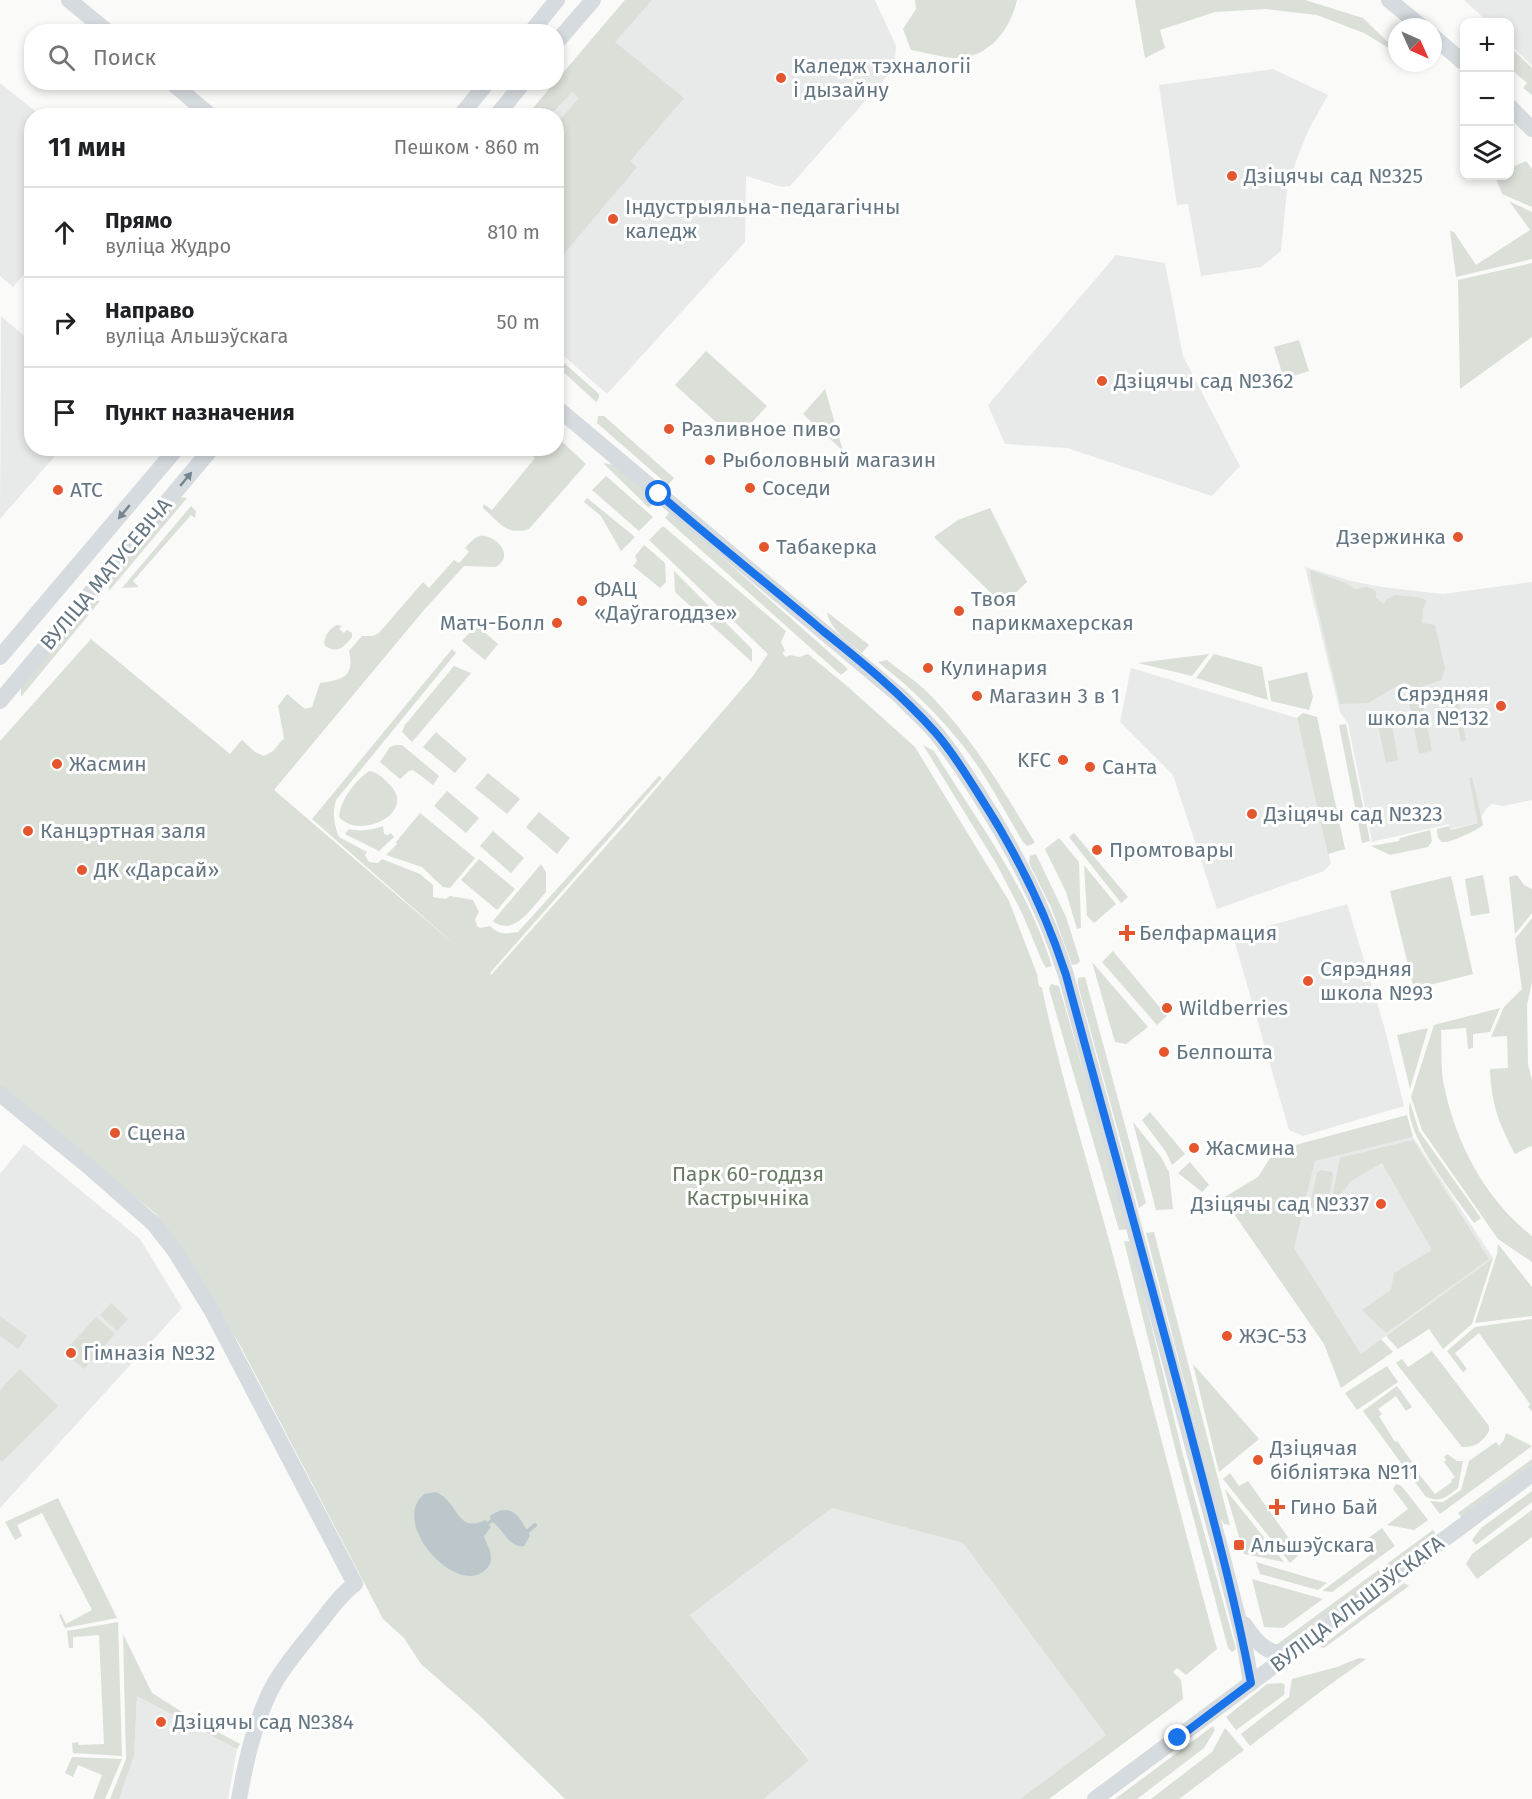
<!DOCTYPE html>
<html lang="ru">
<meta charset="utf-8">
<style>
body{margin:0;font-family:"Fira Sans",sans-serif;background:#f6f6f6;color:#202124}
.controls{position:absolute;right:18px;top:18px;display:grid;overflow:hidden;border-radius:12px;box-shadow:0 3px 9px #0003}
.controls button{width:54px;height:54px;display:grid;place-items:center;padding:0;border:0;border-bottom:2px solid #e0e0e0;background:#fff;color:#202124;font:30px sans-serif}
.compass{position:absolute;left:1388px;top:18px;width:54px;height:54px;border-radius:50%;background:#fff;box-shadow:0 3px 9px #0003;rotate:135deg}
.stop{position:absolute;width:18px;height:18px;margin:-14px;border:4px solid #1a73e8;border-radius:50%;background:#fff}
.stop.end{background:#1a73e8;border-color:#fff;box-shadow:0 2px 6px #0008}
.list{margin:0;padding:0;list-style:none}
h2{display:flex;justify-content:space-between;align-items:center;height:78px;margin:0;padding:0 24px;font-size:26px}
h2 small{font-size:20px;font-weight:400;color:#757577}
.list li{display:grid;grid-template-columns:39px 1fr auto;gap:18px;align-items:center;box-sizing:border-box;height:90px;padding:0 24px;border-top:2px solid #e0e0e0}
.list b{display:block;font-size:22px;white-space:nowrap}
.list p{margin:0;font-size:20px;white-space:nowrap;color:#757577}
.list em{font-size:20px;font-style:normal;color:#757577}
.icon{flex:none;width:33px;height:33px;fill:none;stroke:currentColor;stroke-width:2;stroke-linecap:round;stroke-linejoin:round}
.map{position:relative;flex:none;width:1532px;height:1799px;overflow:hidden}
.search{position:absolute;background:#fff;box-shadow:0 3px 9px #0003;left:24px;top:24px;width:540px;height:66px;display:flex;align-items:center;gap:15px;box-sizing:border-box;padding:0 21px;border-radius:24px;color:#757577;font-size:22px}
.panel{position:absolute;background:#fff;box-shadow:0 3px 9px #0003;left:24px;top:108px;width:540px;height:348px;border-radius:24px}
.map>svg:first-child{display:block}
.built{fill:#e8e9e9}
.green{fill:#dadfd7}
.water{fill:#bbc7cb}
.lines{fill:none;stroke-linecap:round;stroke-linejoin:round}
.stream{stroke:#bbc7cb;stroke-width:4}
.secondary{stroke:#d6dbdf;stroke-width:16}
.oneway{fill:#768591}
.route{stroke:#1a73e8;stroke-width:8}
.poi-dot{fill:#e4572e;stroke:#fff;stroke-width:2}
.labels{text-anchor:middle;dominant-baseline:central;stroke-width:6;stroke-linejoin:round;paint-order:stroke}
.poi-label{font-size:21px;fill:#657683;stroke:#fff;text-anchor:start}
.street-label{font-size:21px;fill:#657683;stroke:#fff}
.park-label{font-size:21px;fill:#687a64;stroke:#fff}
</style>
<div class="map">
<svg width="1532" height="1799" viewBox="0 0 1532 1799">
<rect width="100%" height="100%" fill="#fafaf8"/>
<g class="built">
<path d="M651,0H875L896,46L895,59L889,74L790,186L782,187L746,176L745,242L607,394L557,350L556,116H551Z"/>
<path d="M1464,0H1532V66L1510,44V22H1488Z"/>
<path d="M1273,69L1328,95L1309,129L1296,161L1287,190L1281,251L1261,267L1201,276L1188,204L1177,205L1159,85Z"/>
<path d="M0,83L40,115L32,116L31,266L13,287L0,276Z"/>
<path d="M1116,255L1165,263L1183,356L1240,466L1212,496L1067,448L1005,444L988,405Z"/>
<path d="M1,316L31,342L32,448L61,449L0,519Z"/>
<path d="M1305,567L1351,581L1382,587L1443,594L1532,582V800L1503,806L1492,804L1486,809L1478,823L1450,829L1449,824L1372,842L1348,724L1340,712Z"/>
<path d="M1131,668L1297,718L1331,864L1324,871L1217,909L1173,775L1120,722Z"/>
<path d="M1347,904L1384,1026L1404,1106L1303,1136L1289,1130L1233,936Z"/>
<path d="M1413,1137L1493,1258L1361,1354L1293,1248L1315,1161Z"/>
<path d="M24,1144L140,1239L182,1308L0,1508V1174Z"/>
<path d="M832,1508L963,1543L1106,1735L1020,1799H764L809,1759L690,1615Z"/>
<path d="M137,1696L237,1749L228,1799H119L134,1756Z"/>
</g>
<g class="green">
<path d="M625,0H652L615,42L684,98L630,161L637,167L557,262V123L579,98L572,92L551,115H527Z"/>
<path d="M915,0H1017C1010,31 987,60 953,58C939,57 925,52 911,50L903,29L916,9Z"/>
<path d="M1135,0H1305L1363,18L1397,51V53L1364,33L1317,15L1266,9L1215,12L1160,30L1165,48L1145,58Z"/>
<path d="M1510,47L1532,68V95L1523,88L1527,83L1512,70L1510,71Z"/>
<path d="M1526,161L1532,169V207L1502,194L1497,181V176H1510V168Z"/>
<path d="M1509,201L1532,212V259L1456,277L1450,231L1454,232L1476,265L1530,230Z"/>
<path d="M1532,263V337L1460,389L1458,280Z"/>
<path d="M1299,340L1309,371L1284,379L1274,347Z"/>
<path d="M706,351L767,406L736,440L675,385Z"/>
<path d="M557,361L563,362L599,394V398L596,402L557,366Z"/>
<path d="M825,389L843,451L803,414Z"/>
<path d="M598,416H604L674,478L668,485L597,423Z"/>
<path d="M557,437L586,464L529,529C506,536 499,522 483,508L484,504L492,510L535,458L525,449L556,448Z"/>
<path d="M603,463L614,465L655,501L649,508Z"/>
<path d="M606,476L653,517L639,531L592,490Z"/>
<path d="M180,497L187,498L109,591L108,582Z"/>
<path d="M587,498L635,537L621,551L601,516L584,502Z"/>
<path d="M191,506L196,511L195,518L191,515L133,581L139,587L122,588Z"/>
<path d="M990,508L1027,582L1003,605L934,537L958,520Z"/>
<path d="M670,511L848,669L841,675L665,518Z"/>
<path d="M663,526L786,631L781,642L785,651L782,653L786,657L790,655L799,657L808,654L847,686L915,747L1009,901L1037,974L1039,986L1042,988C1060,1075 1087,1159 1110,1244C1146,1379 1180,1514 1217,1649L1186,1675L1177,1668L1173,1672L1181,1680L1183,1699L1049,1799H1020L1106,1735L963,1543L832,1508L690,1615L809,1760L764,1799H565L477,1713L421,1664L404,1638L383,1619L240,1345L191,1266L156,1214L0,1087V741L91,639L230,754L242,740L255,752L264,756L273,751L284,738L278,706L287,694L305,709L312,707L320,683C342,680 355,677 349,651L362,636H373L379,633L423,582L429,588L454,560L459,563L469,552L465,548C469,544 474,537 480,536C492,533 517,554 496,567L464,566L424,610L274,790L461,950L312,819L452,649L456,653L336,800C332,814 334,824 339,837L367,852L365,855L369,862L378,863L382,859L420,874L433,885V897L446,899L450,896L473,900L479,912L475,919L477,926L480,928L490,926C499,935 506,934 518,932L659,776L662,778L490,973L491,975L623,827L753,676L768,654L649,540Z"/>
<path d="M644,545L665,563L666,582L660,588L633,566L637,561L635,556Z"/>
<path d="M1310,570L1345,583L1355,589L1367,587L1376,591V598L1384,604L1387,599L1395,595C1406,597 1418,595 1427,601L1423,608L1422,623L1435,625L1445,669L1441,680L1417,688L1404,682L1368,703L1340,704L1311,580Z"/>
<path d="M674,571L752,649V662L675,592Z"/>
<path d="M96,601H100L21,697V687L91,604Z"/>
<path d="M827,612L869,645L862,653C849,642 830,630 827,612Z"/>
<path d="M337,625L342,626L339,629L344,633L347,630L352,633V637C344,647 338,654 325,646C322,638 330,628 337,625Z"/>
<path d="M476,625L498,644L485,660L462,641Z"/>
<path d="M1209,654L1192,676L1138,663Z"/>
<path d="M1214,654L1262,667L1268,700L1196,678Z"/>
<path d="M887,660C899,670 912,678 924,689C968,731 1004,791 1035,843L1027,846L1023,842C1005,812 988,779 967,751C941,717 911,688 878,662Z"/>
<path d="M454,666L471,673L412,742L402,732L405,725Z"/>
<path d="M1307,672L1313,697L1309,710L1271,701L1268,681Z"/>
<path d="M1455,687L1466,740L1461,742L1452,695L1422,701L1432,751L1419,754L1414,729L1416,728L1407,698Z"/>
<path d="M1303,713L1317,717L1345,849L1328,854L1297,718Z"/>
<path d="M1387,715L1391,719L1398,760L1386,763L1376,716Z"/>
<path d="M1346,724L1370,841L1362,843L1339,725Z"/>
<path d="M436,732L467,759L455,773L423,747Z"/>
<path d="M395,745H402L439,776L433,785L413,770L409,771L400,779L380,762L390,747Z"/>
<path d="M923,745L934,751C977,821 1028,887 1052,966L1046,968L1042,961L1022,913L997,865Z"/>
<path d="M369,771C377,772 382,777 388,783C420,812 360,841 339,817C341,799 354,782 369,771Z"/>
<path d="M488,773L520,799L507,814L475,788Z"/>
<path d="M1472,777L1483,825C1478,830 1448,844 1442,842C1438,840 1437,834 1437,829L1449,826L1451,830L1478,823L1469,778Z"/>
<path d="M447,791L479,818L466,833L434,806Z"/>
<path d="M539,812L570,838L557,854L526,827Z"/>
<path d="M420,813L475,858L450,888L443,887L422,867L386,855L397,844L396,842Z"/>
<path d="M383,826L384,834L388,835L391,833L394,837L379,851L345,834L349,829C359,832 373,830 383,826Z"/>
<path d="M1430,830L1432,841L1428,847L1390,855L1371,846L1399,841L1400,838Z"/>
<path d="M493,831L524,858L511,873L480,846Z"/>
<path d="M1074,833L1128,897L1121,903L1069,837Z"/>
<path d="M1059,838L1079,862L1081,928L1077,929L1066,892L1045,849Z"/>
<path d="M1036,854L1066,917L1080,961L1077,964L1072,965L1051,907L1029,863L1030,856Z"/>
<path d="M479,859L515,889L497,910L461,880Z"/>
<path d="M541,864L546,872V892C533,906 514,938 493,921Z"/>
<path d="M1084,865L1116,904L1094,923L1087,916Z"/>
<path d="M1483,875L1490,913L1471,916L1465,879Z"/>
<path d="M1517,875L1524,885L1532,889V913L1515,934L1509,877Z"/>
<path d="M1451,876L1473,974L1414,989L1390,891Z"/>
<path d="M1532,918V982L1527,1005L1528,1064L1532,1080V1147L1531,1146L1515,1154C1499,1124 1491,1103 1490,1069L1508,1068L1507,1036L1491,1037L1504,1007L1522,989L1515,939Z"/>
<path d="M1113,951L1167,1016L1157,1025L1102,962Z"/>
<path d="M1092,962L1148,1027L1126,1044L1115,1042Z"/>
<path d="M1085,977L1146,1203L1139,1208L1078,985V978Z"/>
<path d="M1051,984L1059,986L1129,1229L1119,1230L1049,989Z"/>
<path d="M1500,1008L1490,1032L1473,1034V1048L1468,1049L1466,1028L1441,1030C1442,1049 1440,1072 1445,1090C1457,1146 1487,1201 1532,1236V1262L1498,1239L1422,1130L1411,1097L1434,1025Z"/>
<path d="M1428,1028L1410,1089L1397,1035Z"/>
<path d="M1410,1102L1419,1131L1481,1218L1474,1223C1456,1197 1402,1132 1410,1102Z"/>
<path d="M1150,1112L1185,1154L1172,1165L1166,1152L1142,1120Z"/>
<path d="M1407,1115L1413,1137L1315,1161L1294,1248L1361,1354L1381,1339L1393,1352L1341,1388L1324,1344L1223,1198L1258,1177L1272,1155L1284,1148Z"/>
<path d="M1133,1122L1161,1157L1169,1172L1173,1209L1156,1210Z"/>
<path d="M1413,1140L1489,1259L1386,1333L1362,1310L1391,1290L1394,1273L1432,1250L1382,1163L1351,1181L1330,1208L1340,1158Z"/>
<path d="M1190,1162L1209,1185L1202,1192L1178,1173Z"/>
<path d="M1321,1170L1332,1172L1333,1177L1326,1207L1322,1210L1312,1208L1310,1204L1317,1173Z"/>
<path d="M1154,1232L1230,1525L1224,1524L1219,1516L1146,1233Z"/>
<path d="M1124,1241L1131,1242L1183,1455L1236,1649L1232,1652L1228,1648L1177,1456Z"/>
<path d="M1498,1244L1532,1287V1316L1475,1323L1497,1254Z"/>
<path d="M1493,1258L1472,1324L1443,1349L1429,1329L1398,1349L1386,1336Z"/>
<path d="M111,1303L128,1319L117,1331L100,1315Z"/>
<path d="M0,1316L27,1336L18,1349L0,1336Z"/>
<path d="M96,1317L115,1334L84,1369L64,1352Z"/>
<path d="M1532,1319V1411L1528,1407L1530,1404L1479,1333L1455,1353L1467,1369L1463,1372L1447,1351L1475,1327Z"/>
<path d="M1432,1351L1489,1426V1431C1483,1442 1474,1448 1462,1447L1396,1363L1402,1359L1408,1367Z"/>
<path d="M1193,1364L1259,1439L1219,1472Z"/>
<path d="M1387,1366L1398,1382L1357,1410L1345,1393Z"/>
<path d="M20,1369L58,1406L2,1462L0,1460V1390Z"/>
<path d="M1397,1386L1412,1407L1406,1411L1396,1396L1378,1409L1382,1414L1379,1416L1395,1442L1397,1441L1412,1462L1410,1463L1435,1494L1452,1482L1451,1480L1455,1477L1444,1462L1446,1460L1444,1457L1447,1454L1457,1461H1463L1458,1488C1447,1497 1440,1503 1426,1497L1363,1411Z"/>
<path d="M1506,1433L1532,1446L1440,1514L1430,1501L1443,1502L1461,1490L1469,1461L1496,1442L1499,1446L1504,1440Z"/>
<path d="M1532,1459V1469L1462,1518L1458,1513Z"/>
<path d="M1230,1473L1239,1486L1248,1481L1300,1554L1290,1563L1223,1479Z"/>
<path d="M1396,1484L1400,1485L1404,1489L1428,1520L1414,1530L1387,1525L1408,1509L1393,1489Z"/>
<path d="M1225,1489L1284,1562L1244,1554Z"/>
<path d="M1532,1491V1502L1476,1545L1472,1540L1481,1528Z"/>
<path d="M58,1498L117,1618L65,1628L59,1615L61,1614L66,1624L92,1610L42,1513L17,1525L22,1536L15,1540L5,1522Z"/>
<path d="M1532,1510V1537L1477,1579L1466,1564L1472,1554Z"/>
<path d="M1382,1528L1395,1546L1332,1592L1322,1591L1372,1554L1363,1542Z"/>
<path d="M1433,1530L1435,1533L1434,1537L1284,1649L1272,1648Z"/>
<path d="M1256,1562L1327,1583L1318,1590L1260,1574Z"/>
<path d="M1252,1579L1323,1599L1283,1628L1264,1627Z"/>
<path d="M1404,1583L1409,1586L1324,1648L1320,1647Z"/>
<path d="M118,1622L122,1756L73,1753L72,1743L78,1742L79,1745L104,1744L99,1635L73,1637V1648H69L67,1631Z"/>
<path d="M123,1634L152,1693L190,1717L240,1744L237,1749L137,1696L134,1756L119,1799H110L126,1759Z"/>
<path d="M1359,1658L1366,1659L1328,1686L1250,1746L1241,1734L1289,1697L1292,1679L1337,1667Z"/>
<path d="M1282,1683L1285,1685L1284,1695L1236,1730L1226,1717L1267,1684Z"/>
<path d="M1213,1726L1215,1730L1204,1748L1137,1799H1115Z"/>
<path d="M1225,1728L1244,1750L1179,1799H1151L1212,1752Z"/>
<path d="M72,1757L122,1759L105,1799H93L102,1775L78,1765L73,1777L65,1773Z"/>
</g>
<path class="water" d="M435,1492C458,1499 456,1535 485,1520L487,1522L491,1519L490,1516C512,1500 521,1519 530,1536L524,1546C508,1548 503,1528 492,1522L489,1525L491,1527L484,1536C486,1543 491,1550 491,1558C491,1563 489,1567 485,1570C457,1597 389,1524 424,1494Z"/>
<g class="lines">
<path class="stream" d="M527,1532L535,1525"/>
<g class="secondary">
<path d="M69,0L108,32"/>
<path d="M1389,0L1422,27"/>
<path d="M531,32L557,0"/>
<path d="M1433,36L1464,63"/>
<path d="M556,43L593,0"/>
<path d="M171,82L211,116"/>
<path d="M1510,107L1532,129"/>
<path d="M460,116L488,82"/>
<path d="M496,116L524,82"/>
<path d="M556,407L901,697C912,709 925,720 936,733C952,752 965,773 978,793C1015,851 1045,909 1066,975L1221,1551L1244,1641L1251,1683"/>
<path d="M0,657L177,448"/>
<path d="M0,701L212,448"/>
<path d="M0,1094L88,1166L154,1224L175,1251L212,1311L355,1584C341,1594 330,1610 318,1625C303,1644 286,1663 274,1684C255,1719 246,1760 239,1799"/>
<path d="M1244,1624C1256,1642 1271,1661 1295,1649"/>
<path d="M1095,1799L1532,1474"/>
</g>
</g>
<defs><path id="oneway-solid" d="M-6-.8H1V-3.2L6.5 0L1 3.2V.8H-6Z" transform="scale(1.5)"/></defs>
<g class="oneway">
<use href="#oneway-solid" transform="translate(186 479) rotate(-50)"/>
<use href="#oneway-solid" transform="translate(124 512) rotate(130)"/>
</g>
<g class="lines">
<path class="route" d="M659,494C713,541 769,585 823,631C862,662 901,694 935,732C952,751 965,773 979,795C1016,852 1045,910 1066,975C1107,1127 1150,1278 1190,1431C1212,1515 1235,1598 1251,1683L1178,1738"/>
</g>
<g class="poi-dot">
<circle cx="781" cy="78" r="6"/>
<circle cx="1232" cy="176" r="6"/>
<circle cx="613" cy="219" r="6"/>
<circle cx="1102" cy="381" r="6"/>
<circle cx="669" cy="429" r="6"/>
<circle cx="710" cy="460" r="6"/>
<circle cx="750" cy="488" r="6"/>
<circle cx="58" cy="490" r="6"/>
<circle cx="1458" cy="537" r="6"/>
<circle cx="764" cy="547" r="6"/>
<circle cx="582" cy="601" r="6"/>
<circle cx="959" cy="611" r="6"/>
<circle cx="557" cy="623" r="6"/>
<circle cx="928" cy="668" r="6"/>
<circle cx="977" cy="696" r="6"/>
<circle cx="1501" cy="706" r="6"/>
<circle cx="1063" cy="760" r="6"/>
<circle cx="57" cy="764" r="6"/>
<circle cx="1090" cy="767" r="6"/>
<circle cx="1252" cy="814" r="6"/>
<circle cx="28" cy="831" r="6"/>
<circle cx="1097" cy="850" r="6"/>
<circle cx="82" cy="870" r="6"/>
<path d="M1124 924h6v6h6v6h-6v6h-6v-6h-6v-6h6z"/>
<circle cx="1308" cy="981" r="6"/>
<circle cx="1167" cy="1008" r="6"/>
<circle cx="1164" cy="1052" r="6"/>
<circle cx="115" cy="1133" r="6"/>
<circle cx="1194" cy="1148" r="6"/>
<circle cx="1381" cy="1204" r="6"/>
<circle cx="1227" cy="1336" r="6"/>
<circle cx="71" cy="1353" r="6"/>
<circle cx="1258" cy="1460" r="6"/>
<path d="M1274 1498h6v6h6v6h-6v6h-6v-6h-6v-6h6z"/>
<rect x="1233" y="1539" width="12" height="12" rx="3"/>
<circle cx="161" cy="1722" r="6"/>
</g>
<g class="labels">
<g class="poi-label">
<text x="793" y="66">Каледж тэхналогіі<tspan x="793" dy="24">і дызайну</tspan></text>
<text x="1244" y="176">Дзіцячы сад №325</text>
<text x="625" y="207">Індустрыяльна-педагагічны<tspan x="625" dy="24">каледж</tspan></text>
<text x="1114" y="381">Дзіцячы сад №362</text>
<text x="681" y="429">Разливное пиво</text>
<text x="722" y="460">Рыболовный магазин</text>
<text x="762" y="488">Соседи</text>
<text x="70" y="490">АТС</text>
<text x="1446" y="537" text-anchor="end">Дзержинка</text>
<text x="776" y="547">Табакерка</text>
<text x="594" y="589">ФАЦ<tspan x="594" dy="24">«Даўгагоддзе»</tspan></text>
<text x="971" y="599">Твоя<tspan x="971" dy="24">парикмахерская</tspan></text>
<text x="545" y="623" text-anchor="end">Матч-Болл</text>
<text x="940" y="668">Кулинария</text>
<text x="1489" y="694" text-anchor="end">Сярэдняя<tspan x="1489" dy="24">школа №132</tspan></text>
<text x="989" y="696">Магазин 3 в 1</text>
<text x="1051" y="760" text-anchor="end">KFC</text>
<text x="69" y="764">Жасмин</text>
<text x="1102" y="767">Санта</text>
<text x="1264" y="814">Дзіцячы сад №323</text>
<text x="40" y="831">Канцэртная заля</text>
<text x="1109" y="850">Промтовары</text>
<text x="94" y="870">ДК «Дарсай»</text>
<text x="1139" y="933">Белфармация</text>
<text x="1320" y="969">Сярэдняя<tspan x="1320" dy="24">школа №93</tspan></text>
<text x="1179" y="1008">Wildberries</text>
<text x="1176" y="1052">Белпошта</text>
<text x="127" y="1133">Сцена</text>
<text x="1206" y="1148">Жасмина</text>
<text x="1369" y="1204" text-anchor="end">Дзіцячы сад №337</text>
<text x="1239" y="1336">ЖЭС-53</text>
<text x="83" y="1353">Гімназія №32</text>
<text x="1270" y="1448">Дзіцячая<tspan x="1270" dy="24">бібліятэка №11</tspan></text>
<text x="1290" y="1507">Гино Бай</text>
<text x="1251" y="1545">Альшэўскага</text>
<text x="173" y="1722">Дзіцячы сад №384</text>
</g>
<g class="street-label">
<text transform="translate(106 574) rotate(-50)">ВУЛІЦА МАТУСЕВІЧА</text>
<text transform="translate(1357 1604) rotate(-37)">ВУЛІЦА АЛЬШЭЎСКАГА</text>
</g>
<g class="park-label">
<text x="748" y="1174">Парк 60-годдзя<tspan x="748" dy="24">Кастрычніка</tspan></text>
</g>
</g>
</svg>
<div class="controls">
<button>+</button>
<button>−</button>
<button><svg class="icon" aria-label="layers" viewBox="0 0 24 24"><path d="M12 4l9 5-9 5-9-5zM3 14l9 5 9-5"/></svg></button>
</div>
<svg class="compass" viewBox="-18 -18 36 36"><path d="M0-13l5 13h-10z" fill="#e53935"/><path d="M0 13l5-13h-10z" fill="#757577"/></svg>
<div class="stop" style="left:659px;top:494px"></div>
<div class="stop end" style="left:1178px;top:1738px"></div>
<div class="search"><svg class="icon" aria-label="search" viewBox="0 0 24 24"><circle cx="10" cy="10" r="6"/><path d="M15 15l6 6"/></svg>Поиск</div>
<section class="panel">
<h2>11 мин<small>Пешком · 860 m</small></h2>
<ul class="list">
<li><svg class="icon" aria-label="ahead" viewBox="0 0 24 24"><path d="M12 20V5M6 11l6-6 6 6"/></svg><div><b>Прямо</b><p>вуліца Жудро</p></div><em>810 m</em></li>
<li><svg class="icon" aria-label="right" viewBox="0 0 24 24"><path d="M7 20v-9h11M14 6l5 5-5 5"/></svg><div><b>Направо</b><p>вуліца Альшэўскага</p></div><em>50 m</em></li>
<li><svg class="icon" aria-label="arrive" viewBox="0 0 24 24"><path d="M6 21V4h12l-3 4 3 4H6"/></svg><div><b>Пункт назначения</b></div></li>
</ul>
</section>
</div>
